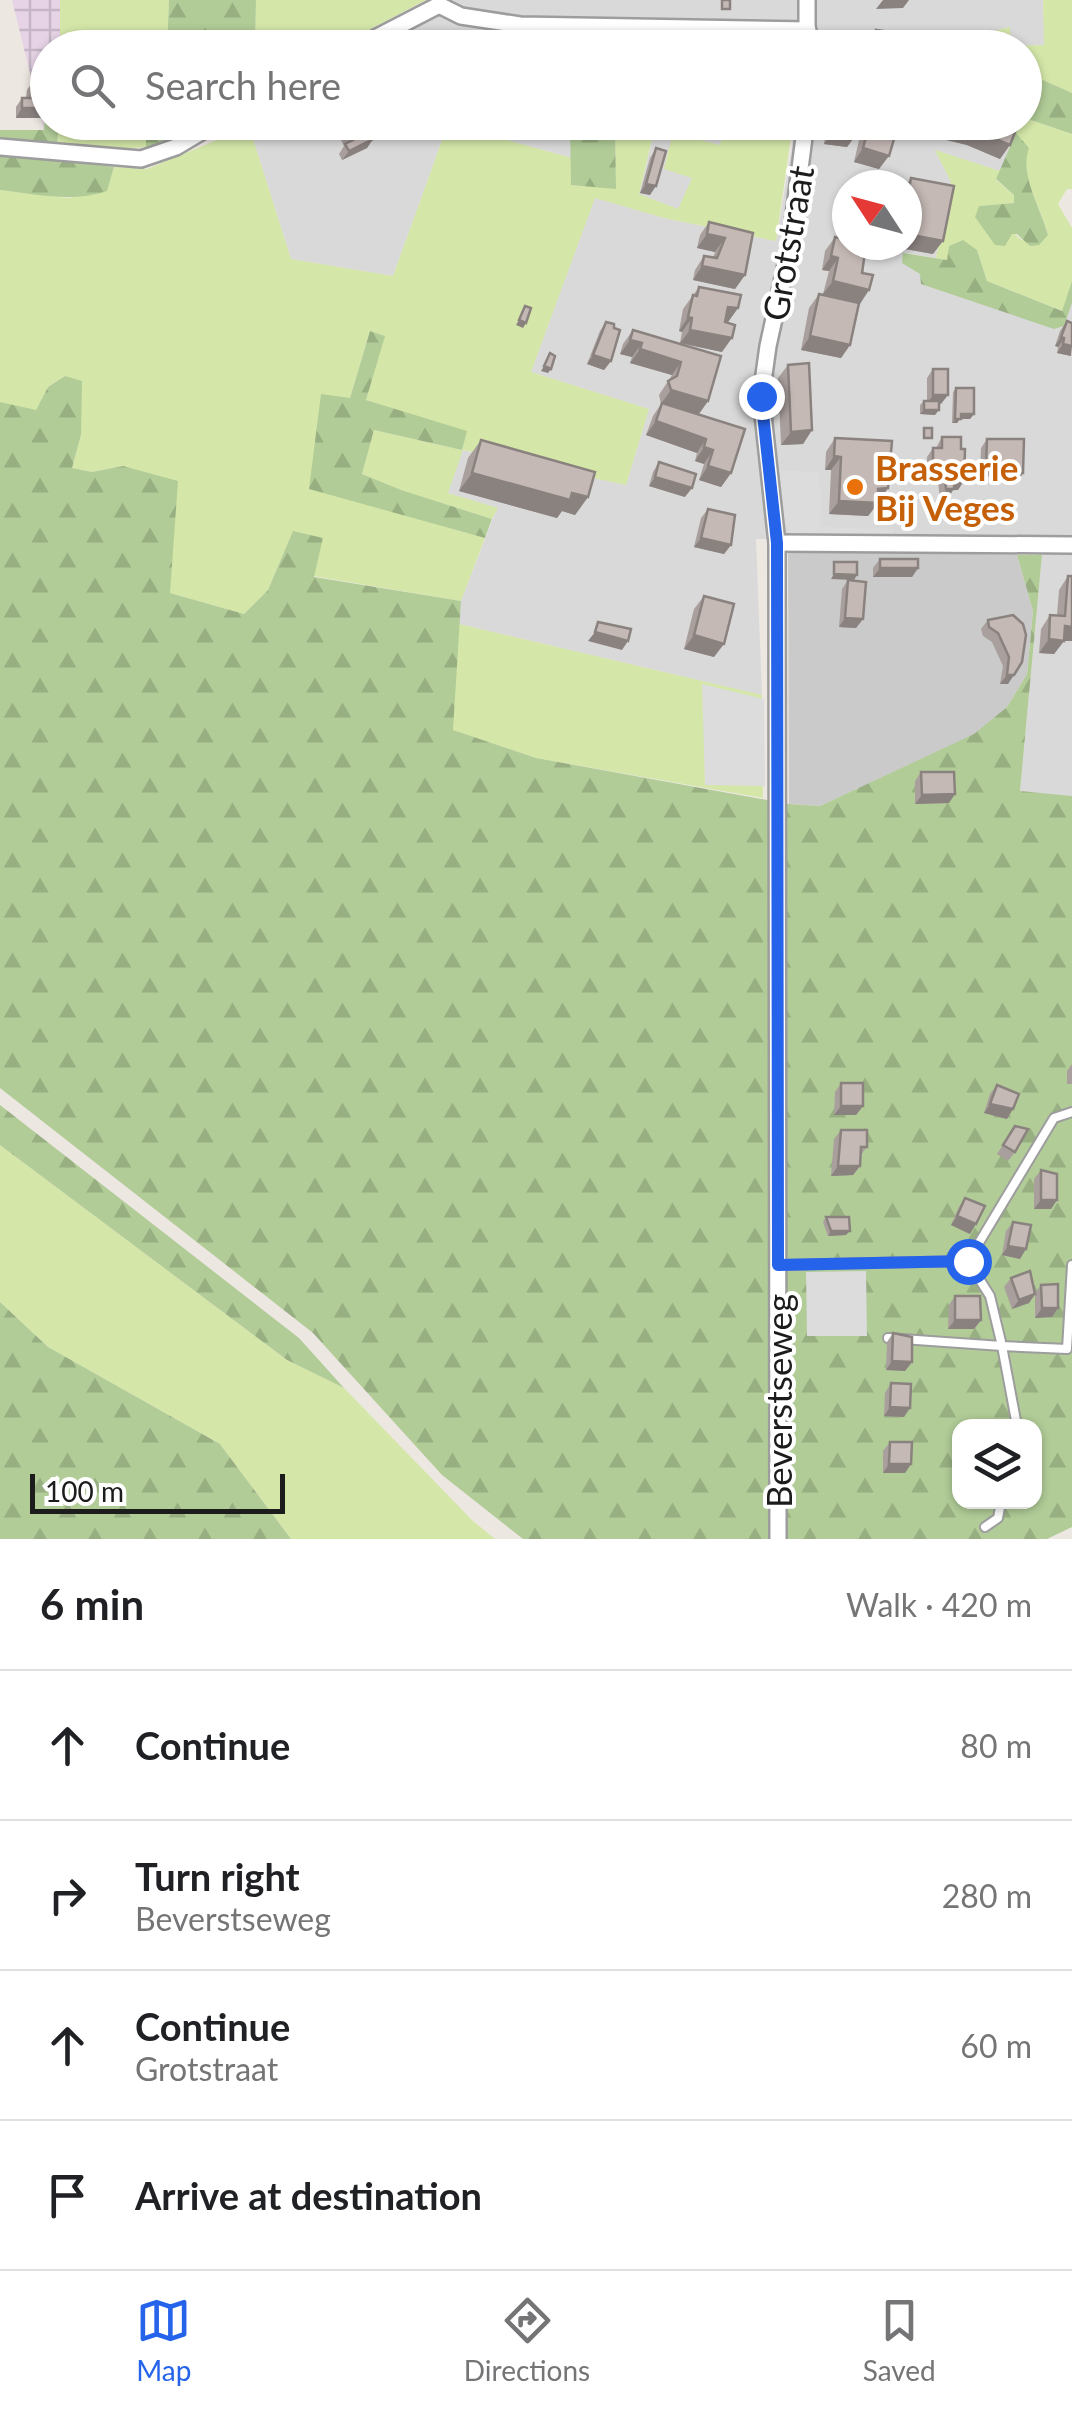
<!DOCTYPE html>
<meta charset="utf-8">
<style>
body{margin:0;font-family:Lato,sans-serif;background:#f6f6f6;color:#202124}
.controls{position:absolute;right:30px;bottom:30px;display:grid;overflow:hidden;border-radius:20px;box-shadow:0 2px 8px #0004}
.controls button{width:90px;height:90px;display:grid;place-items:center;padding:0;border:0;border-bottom:2px solid #e0e0e0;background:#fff;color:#202124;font:50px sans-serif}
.compass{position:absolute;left:832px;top:170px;width:90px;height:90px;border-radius:50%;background:#fff;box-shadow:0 2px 8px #0004;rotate:306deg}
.scale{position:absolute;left:30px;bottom:25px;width:255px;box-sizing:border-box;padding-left:10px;border:5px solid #1c1c1c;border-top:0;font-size:28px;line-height:35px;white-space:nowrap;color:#1c1c1c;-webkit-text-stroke:8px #fff;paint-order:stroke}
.stop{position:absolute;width:30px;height:30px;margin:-22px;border:8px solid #2563eb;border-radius:50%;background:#fff}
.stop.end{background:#2563eb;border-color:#fff;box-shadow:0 2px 10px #0008}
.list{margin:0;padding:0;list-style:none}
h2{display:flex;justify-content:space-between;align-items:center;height:130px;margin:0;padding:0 40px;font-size:42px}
h2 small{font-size:32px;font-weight:400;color:#757577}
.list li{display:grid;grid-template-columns:65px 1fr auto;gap:30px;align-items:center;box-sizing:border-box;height:150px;padding:0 40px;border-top:2px solid #e0e0e0}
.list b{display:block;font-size:38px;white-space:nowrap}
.list p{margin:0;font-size:32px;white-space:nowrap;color:#757577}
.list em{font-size:32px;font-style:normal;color:#757577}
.icon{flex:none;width:55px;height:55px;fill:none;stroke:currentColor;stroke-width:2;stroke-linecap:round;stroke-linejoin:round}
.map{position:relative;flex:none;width:1072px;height:1539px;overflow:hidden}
.search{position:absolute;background:#fff;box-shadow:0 2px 8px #0004;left:30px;right:30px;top:30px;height:110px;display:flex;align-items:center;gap:25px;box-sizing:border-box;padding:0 35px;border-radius:55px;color:#757577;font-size:38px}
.sheet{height:730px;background:#fff}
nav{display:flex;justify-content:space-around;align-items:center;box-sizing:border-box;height:140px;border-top:2px solid #e0e0e0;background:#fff;font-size:28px;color:#757577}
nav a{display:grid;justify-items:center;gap:5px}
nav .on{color:#2563eb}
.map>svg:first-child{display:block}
.residential{fill:#dad9d9;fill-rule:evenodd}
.industrial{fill:url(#industrial-grid)}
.religious{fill:#cacaca}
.grass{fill:#d4e7a8}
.forest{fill:url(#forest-firs);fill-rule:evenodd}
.parking{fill:#dcdcdc}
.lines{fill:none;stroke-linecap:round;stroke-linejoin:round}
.service-casing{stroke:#9d9d9d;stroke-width:12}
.minor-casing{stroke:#9d9d9d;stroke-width:20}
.service{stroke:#fff;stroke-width:8}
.minor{stroke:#fff;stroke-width:15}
.wall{fill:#a99f9c}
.shaded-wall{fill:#8a827f}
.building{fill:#c5b9b5;stroke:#8a827f;stroke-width:2.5}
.route{stroke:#2563eb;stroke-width:12}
.food-dot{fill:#e8710a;stroke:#fff;stroke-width:4}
.labels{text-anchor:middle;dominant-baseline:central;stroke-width:8;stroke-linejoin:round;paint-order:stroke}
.street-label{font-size:35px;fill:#1c1c1c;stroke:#fff}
.food-label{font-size:35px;font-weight:bold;fill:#c56008;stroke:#fff;text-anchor:start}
</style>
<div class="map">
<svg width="1072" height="1539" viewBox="0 0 1072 1539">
<defs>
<pattern id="industrial-grid" width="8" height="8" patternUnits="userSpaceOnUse" patternTransform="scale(2.5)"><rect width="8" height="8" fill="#e6d4e6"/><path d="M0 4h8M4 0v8" fill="none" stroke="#c5b5c5"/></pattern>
<pattern id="forest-firs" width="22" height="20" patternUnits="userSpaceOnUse" patternTransform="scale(2.5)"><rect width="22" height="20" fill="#b1cc97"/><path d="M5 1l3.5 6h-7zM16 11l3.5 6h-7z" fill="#98af82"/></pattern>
</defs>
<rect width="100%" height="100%" fill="#ede7e2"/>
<g class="residential">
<path d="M444,0H1043L1045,45L1010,47V27L958,41L964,48L796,47V40L713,35L715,47H660L659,37L566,35V47L376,48L442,13Z"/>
<path d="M989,122L1016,133L1000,171L936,151L951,182L936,258L904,253L1064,326L1072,303V538L756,539L762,695L459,624L461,601L497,508L448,493L462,450L626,485L649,409L531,372L595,197L664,218L776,241L792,146L793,123ZM847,185H907V245H847Z"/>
<path d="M248,123H570L572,158L448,124L393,276L291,259Z"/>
<path d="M656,123H727L728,128L719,145L673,132L692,178L679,210L639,195Z"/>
<path d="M1042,555H1072V796L1020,792Z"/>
</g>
<path class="industrial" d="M12,0H60V47L48,48L44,130Z"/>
<path class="religious" d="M788,550L1017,555L1033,611L1027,674L1007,707L975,734L820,806L789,804Z"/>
<g class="grass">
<path d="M60,0H169L167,47H60Z"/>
<path d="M256,0H426L336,47L255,48Z"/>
<path d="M1043,0H1072V93L1025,72L1024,48L972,47L957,40L1010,27L1011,46L1044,45Z"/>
<path d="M613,35L660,37V47H613Z"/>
<path d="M713,35L796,39V47H715Z"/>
<path d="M1025,118L1072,134V189H1067L1058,204L1072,228V281L1063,311L987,281L977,250L947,260L936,258L951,182L935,150L1000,171L996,180L1014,195V203L979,206L1022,240L1048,234C1041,208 1019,175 1028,148L1016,133L989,123L1024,122Z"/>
<path d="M59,123H146V147L115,150L57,145Z"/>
<path d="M239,123H248L291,259L393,276L448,124L572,158V185L616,188L615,123H656L639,194L678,209L692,178L664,169L673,132L719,145L728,129L727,123H793L776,241L664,218L595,198L531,372L649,409L626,485L463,450L448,493L498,508L492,519L400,490L362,474L374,430L462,450L466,432L366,400L384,336L370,331L350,398L309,488L485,538L461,601L313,576L293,531L268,590L244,614L170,593L123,466L92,472L72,468L81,435L65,376L48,387L36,411L0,402V190L68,198L107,190L114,167L147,169L217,140Z"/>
<path d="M459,624L762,695L763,798L536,758L452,730Z"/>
<path d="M0,1145L287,1360L344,1388L472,1520L495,1539H291L220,1444L48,1347L0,1302Z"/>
</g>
<g class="forest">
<path d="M169,0H256L255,47H167Z"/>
<rect x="566" y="35" width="47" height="12"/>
<path d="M1025,72L1072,93V134L1025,118Z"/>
<path d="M45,113H47L48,122L59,123L57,145L0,139V130H44Z"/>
<path d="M146,123V122L198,123L164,142L146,147Z"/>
<path d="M570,123H615L616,189L571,185Z"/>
<path d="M1016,133L1029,148C1019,175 1041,208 1048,235L1039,245L1030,246L1017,234H1012L1005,246L995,245L975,217L979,206L1014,203V195L996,179Z"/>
<path d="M0,153L14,154L114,167L107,191C72,203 36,194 0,190Z"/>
<path d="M963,240L977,250L987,281L1062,311L1072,281V303L1064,326L1054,329L921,284L920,274L902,263L903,253L947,260L949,246Z"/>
<path d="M370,331L385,336L366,400L467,431L462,450L374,430L362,474L401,490L492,519L485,538L309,489L321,394L350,398Z"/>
<path d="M65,376L82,381L81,435L72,468L92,472L123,466L178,481L170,593L244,614L268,590L293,531L323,538L314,577L461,601L453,730L536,758L789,804L820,806L974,734L1007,707L1027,674L1033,611L1017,555H1042L1020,791L1072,796V1527L1047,1539H523L442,1475L313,1333L0,1088V402L36,410L48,387ZM960,1426H1034V1502H960Z"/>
<path d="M0,1105L299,1338L344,1388L287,1360L0,1145Z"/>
<path d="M0,1302L48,1347L220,1444L291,1539H0Z"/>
</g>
<g class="parking">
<path d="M778,470L819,472L818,486L822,488L820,527L893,529V539L790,533L783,521Z"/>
<path d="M702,684L764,699L765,786L705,785Z"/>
<path d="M866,1271L867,1336H807L806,1272Z"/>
</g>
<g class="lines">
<g class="service-casing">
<g id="service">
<path d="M968,1261L1054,1118L1072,1112"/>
<path d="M778,1265L968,1261L990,1296L1002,1346L1067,1349L1072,1265"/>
<path d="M888,1338L1002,1346L1017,1426"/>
<path d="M985,1527L998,1518L1001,1502"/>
</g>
</g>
<g class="minor-casing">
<g id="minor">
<path d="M807,0V48"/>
<path d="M439,5L461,16L520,25L808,30"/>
<path d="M356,48L439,5"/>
<path d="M0,147L141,159L176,147L218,122"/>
<path d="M777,543L1072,545"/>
<path d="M778,1539L777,543L761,396L768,346L790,246L806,122"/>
</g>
</g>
<use href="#service" class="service"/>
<use href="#minor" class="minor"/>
</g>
<g class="wall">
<path d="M876,30L897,48H866L867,43Z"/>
<path d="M33,81L48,82V110L42,118H16V107L22,98H26L27,90Z"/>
<path d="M344,122L373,139L367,148L342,160L339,154L344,146L337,132Z"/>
<path d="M383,122H409L388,133Z"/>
<path d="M532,122H551V125L545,134H532Z"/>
<path d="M827,122H1019L1000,159L967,145L926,135V129L898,124L879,169L854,162L859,140L853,139L847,147L824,144Z"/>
<path d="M656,148L650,195L640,193L650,158Z"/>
<path d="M911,178L933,254L894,247L891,252L866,247L860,304L850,345L841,358L801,350L809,308L819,294L842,299L823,294L829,271L822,270L825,251L835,237L847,245H907L906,185Z"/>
<path d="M709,222L753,233L745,275L735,289L693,280L695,270L704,256L713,258L715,252L697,248L700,235Z"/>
<path d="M699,287L738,308L728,322H725L722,352L680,343L682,332L679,331L683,309Z"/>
<path d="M1067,321L1071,356L1057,353L1058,347L1055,346L1060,331Z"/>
<path d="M606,322L611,361L604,370L587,364L600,331Z"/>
<path d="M633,330L721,356L708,401L699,414L731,473L721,487L699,480L704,464L695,461L697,453L646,435L653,416L661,404L659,395L672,375L630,363L632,357L620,354L623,344Z"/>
<path d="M788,365L812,430L803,444L781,445L778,378Z"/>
<path d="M933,369L941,404H939L935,415L920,414V405L924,401H927V378Z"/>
<path d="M956,388L974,414L970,419H960L957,423H952L953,392Z"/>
<path d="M942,437L958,490H953L948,498H940L937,475L927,474V457L933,448H936Z"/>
<path d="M835,438L879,502L868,516L829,514L831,470H825L826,452Z"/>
<path d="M987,439L1023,473L1017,483L1003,482V477L980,476L981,448Z"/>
<path d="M481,440L588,497L575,515L562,511L557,518L459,491L468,458Z"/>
<path d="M659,462L685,497L649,486L653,472Z"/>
<path d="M708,509L731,545L724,554L694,547L701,518Z"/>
<path d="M880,559L918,568L912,577H873V568Z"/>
<path d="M1068,576H1072V641H1064L1054,654L1039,653L1041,629L1050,615H1057L1059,590Z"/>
<path d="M848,580L863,619L856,628L839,627L842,589Z"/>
<path d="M704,596L714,657L684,649L694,609Z"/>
<path d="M1013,615L1008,684H1000L1003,666L992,642L983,636L981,629L988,620Z"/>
<path d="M921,772L949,803L915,804V781Z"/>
<path d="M1072,1064V1084H1067V1071Z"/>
<path d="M841,1083L863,1106L856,1115H834L835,1092Z"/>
<path d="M997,1085L1007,1119L984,1113L990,1094Z"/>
<path d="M1015,1126V1152L1008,1161L997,1154Z"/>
<path d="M841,1130L867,1147L860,1156V1166L853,1175L831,1176L834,1139Z"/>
<path d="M1041,1170L1057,1200L1051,1209H1034V1179Z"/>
<path d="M965,1198L970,1234L951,1225L959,1207Z"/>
<path d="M826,1217L846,1235L828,1236L823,1222Z"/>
<path d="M1013,1222L1020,1259L1002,1255L1006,1231Z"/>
<path d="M1011,1278L1035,1293L1041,1285L1058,1308L1052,1317L1035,1318V1295L1029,1303L1012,1309L1004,1287Z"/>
<path d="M955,1296L981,1320L974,1329H948L949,1305Z"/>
<path d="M893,1333L912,1362L905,1371L886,1370L887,1342Z"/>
<path d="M891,1383L904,1417L884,1416L885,1393Z"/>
<path d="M890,1442L911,1464L905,1473H883V1451Z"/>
</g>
<g class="shaded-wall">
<path d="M883,0H909L903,8L876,9Z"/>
<path d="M22,108H48V110L42,118H16Z"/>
<path d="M396,122H409L388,133Z"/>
<path d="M894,122H931L926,129Z"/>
<path d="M935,122L976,131L1010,145L1000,159L967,145L926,135Z"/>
<path d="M699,124L709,127L706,131L696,129Z"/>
<path d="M859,124L869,126L859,140L853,139L847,147L824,144L834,130Z"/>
<path d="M539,125H551L545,134H532Z"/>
<path d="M662,129L673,132L670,136L659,134Z"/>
<path d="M373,139L367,148L342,160L349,151Z"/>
<path d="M863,148L889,156L879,169L854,162Z"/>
<path d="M646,184L656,186L650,195L640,193Z"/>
<path d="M707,234L725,238L715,252L697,248Z"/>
<path d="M907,234L943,241L933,254L894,247L891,252L857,245H907Z"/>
<path d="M831,256L838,258L829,271L822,270Z"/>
<path d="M702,266L745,275L735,289L693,280Z"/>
<path d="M833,281L869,290L860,304L823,294Z"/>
<path d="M728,307L738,308L728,322L718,320Z"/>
<path d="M688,317L692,318L682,332L679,331Z"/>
<path d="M519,320L526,323L523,328L516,325Z"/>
<path d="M690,330L732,338L722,352L680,343Z"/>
<path d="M810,336L850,345L841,358L801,350Z"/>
<path d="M1061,337L1064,338L1058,347L1055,346Z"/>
<path d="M630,340L642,343L632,357L620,354Z"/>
<path d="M1063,344L1072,346L1071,356L1057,353Z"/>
<path d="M640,349L681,362L672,375L630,363Z"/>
<path d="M593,355L611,361L604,370L587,364Z"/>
<path d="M544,366L551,369L548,373L541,371Z"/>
<path d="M671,390L708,401L698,415L661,404Z"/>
<path d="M933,395H948L941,404H927Z"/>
<path d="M924,410H939L935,415L920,414Z"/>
<path d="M961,414H974L970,419H960L957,423H952Z"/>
<path d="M656,421L706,439L697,453L646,435Z"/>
<path d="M812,430L803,444L781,445L791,432Z"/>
<path d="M704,447L713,450L704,464L695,461Z"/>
<path d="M834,456L841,457L831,470H825Z"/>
<path d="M933,465L943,466L937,475L927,474Z"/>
<path d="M708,466L731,473L721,487L699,480Z"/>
<path d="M986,467L1010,468L1003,477L980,476Z"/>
<path d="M472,473L572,493L588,497L575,515L562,511L557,518L459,491Z"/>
<path d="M1010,473H1023L1017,483L1003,482Z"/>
<path d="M655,477L692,488L685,497L649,486Z"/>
<path d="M954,481H964L958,490H953L948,498H940Z"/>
<path d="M888,488L879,502H871L878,503L868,516L829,514L839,501L878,489Z"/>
<path d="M701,538L731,545L724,554L694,547Z"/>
<path d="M880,568H918L912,577H873Z"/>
<path d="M834,574L857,575L854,580L831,579Z"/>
<path d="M845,618L863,619L856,628L839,627Z"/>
<path d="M1065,626L1072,627V641H1061H1064L1054,654L1039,653L1049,639Z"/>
<path d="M595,632L628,641L622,650L588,641Z"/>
<path d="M694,635L724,644L714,657L684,649Z"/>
<path d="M1007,675H1014L1008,684H1000Z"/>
<path d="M955,794L949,803L915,804L922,795Z"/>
<path d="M990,1104L1013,1109L1007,1119L984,1113Z"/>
<path d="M841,1106H863L856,1115H834Z"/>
<path d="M838,1166H860L853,1175L831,1176Z"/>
<path d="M1041,1200H1057L1051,1209H1034Z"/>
<path d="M957,1216L976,1224L970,1234L951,1225Z"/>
<path d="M831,1231H850L846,1235L828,1236Z"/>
<path d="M1008,1246L1026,1249L1020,1259L1002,1255Z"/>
<path d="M1035,1294L1029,1303L1012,1309L1019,1300Z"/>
<path d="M1042,1308H1058L1052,1317L1035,1318Z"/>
<path d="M955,1320H981L974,1329H948Z"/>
<path d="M892,1361L912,1362L905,1371L886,1370Z"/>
<path d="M890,1407L910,1408L904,1417L884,1416Z"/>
<path d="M889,1464H911L905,1473H883Z"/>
</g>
<g class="building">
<rect x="722" y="0" width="8" height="9"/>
<path d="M876,30L899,33L897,48H874Z"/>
<path d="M910,36L925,38L923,48H908Z"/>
<path d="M33,81L48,82V108H22V98H32Z"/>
<path d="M344,122H365L373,139L349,151L345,144L353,140Z"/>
<rect x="539" y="122" width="12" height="3"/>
<path d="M663,122H676L673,132L662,129Z"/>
<path d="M699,122H710L709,127L699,124Z"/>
<path d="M835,122H899L889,156L863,148L869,126L859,124L857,134L834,130Z"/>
<path d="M940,122H1019L1010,145L976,131Z"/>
<path d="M656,148L666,151L656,186L646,184Z"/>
<path d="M911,178L954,186L943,241L907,234V198Z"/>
<path d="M709,222L753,233L745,275L702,266L704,256L717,258L725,238L707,234Z"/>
<path d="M835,237L847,240V245H866L862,273L873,275L869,290L833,281L838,258L831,256Z"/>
<path d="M699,287L741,295L738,308L728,307L725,322L735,325L732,338L690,330L692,318L688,317L693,295L697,296Z"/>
<path d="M819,294L859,303L850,345L810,336Z"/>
<path d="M525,306L531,308L526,323L519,320Z"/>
<path d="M1067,321L1072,323V346L1063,344L1064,338L1061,337Z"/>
<path d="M606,322L614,324V328L620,330L611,361L593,355Z"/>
<path d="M633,330L721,356L708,401L671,390L668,381L677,376L681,362L640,349L642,343L630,340Z"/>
<path d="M550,353L555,356L551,369L544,366Z"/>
<path d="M809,363L812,430L791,432L788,365Z"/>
<rect x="933" y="369" width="15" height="26"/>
<path d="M956,388H974V414H961V419H955Z"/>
<rect x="924" y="401" width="15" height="9"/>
<path d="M662,403L745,429L731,473L708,466L713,450L704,447L706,439L656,421Z"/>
<rect x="924" y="428" width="8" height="10"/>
<path d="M942,437H961V449H965L964,481H954V489H946L943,466L933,465V448H942Z"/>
<path d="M835,438L892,441L888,488L878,489V503L839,501L841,457L834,456Z"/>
<path d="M987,439H1024L1023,473H1010V468L986,467Z"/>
<path d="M481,440L595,472L588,497L572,493L570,500L472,473Z"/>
<path d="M659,462L696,474L692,488L655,477Z"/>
<path d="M708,509L735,515L731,545L701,538Z"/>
<rect x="880" y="559" width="38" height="9"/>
<path d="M834,562H857V575L834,574Z"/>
<path d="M1068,576H1072V627L1065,626L1064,641L1049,639L1050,615L1065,616Z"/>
<path d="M848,580L866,582L863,619L845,618Z"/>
<path d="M704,596L734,604L724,644L694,635Z"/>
<path d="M1013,615L1023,624L1026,635L1022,662L1014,675H1007L1009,657L998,633L989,627L988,620Z"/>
<path d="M598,622L631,629L628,641L595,632Z"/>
<path d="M921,772H954L955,794L922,795Z"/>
<rect x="841" y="1083" width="22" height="23"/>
<path d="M997,1085L1019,1094L1013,1109L990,1104Z"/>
<path d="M1015,1126L1028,1129L1015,1152L1003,1145Z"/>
<path d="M841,1130H867V1147H861L860,1166H838Z"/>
<path d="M1041,1170L1057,1174V1200H1041Z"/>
<path d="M965,1198L985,1206L976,1224L957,1216Z"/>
<path d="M826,1217H849L850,1231H831Z"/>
<path d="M1013,1222L1031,1225L1026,1249L1008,1246Z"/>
<path d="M1030,1271L1035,1294L1019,1300L1011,1278Z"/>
<path d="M1058,1284V1308H1042L1041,1285Z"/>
<path d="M955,1296H980L981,1320H955Z"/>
<path d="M893,1333L912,1337V1362L892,1361Z"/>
<path d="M891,1383L911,1384L910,1408L890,1407Z"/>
<path d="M890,1442H912L911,1464H889Z"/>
</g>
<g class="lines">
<path class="route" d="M761,396L777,543L778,1265L968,1261"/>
</g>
<circle class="food-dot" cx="855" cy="487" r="10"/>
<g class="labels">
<g class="street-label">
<text transform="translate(787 243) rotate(-80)">Grotstraat</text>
<text transform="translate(778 1401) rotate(-90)">Beverstseweg</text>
</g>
<g class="food-label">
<text x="875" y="467">Brasserie<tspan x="875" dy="40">Bij Veges</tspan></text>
</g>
</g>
</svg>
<div class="controls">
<button><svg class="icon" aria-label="layers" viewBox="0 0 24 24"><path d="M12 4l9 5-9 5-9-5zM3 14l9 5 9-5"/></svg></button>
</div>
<svg class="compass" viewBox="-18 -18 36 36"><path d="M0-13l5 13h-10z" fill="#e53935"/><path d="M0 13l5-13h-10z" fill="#757577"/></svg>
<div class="scale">100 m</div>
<div class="stop" style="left:968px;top:1261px"></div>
<div class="stop end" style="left:761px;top:396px"></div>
<div class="search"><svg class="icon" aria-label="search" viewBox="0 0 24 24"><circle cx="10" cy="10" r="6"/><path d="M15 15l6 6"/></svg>Search here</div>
</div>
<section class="sheet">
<h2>6 min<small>Walk · 420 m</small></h2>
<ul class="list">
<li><svg class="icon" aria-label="ahead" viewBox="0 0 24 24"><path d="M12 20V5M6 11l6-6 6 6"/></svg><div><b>Continue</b></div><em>80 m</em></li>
<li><svg class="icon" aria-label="right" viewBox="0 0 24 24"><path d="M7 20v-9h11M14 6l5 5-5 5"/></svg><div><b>Turn right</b><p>Beverstseweg</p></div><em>280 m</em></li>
<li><svg class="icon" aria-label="ahead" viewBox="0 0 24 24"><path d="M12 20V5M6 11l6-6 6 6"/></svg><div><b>Continue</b><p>Grotstraat</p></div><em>60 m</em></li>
<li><svg class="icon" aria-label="arrive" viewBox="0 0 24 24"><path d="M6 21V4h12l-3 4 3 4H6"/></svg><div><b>Arrive at destination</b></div></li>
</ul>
</section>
<nav>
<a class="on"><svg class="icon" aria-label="map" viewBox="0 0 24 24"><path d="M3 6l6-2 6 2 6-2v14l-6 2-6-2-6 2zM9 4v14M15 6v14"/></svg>Map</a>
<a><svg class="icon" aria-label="directions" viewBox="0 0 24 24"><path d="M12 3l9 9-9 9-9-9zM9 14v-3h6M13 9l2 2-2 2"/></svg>Directions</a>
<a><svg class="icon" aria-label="saved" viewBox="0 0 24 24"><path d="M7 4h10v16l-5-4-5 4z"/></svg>Saved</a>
</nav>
